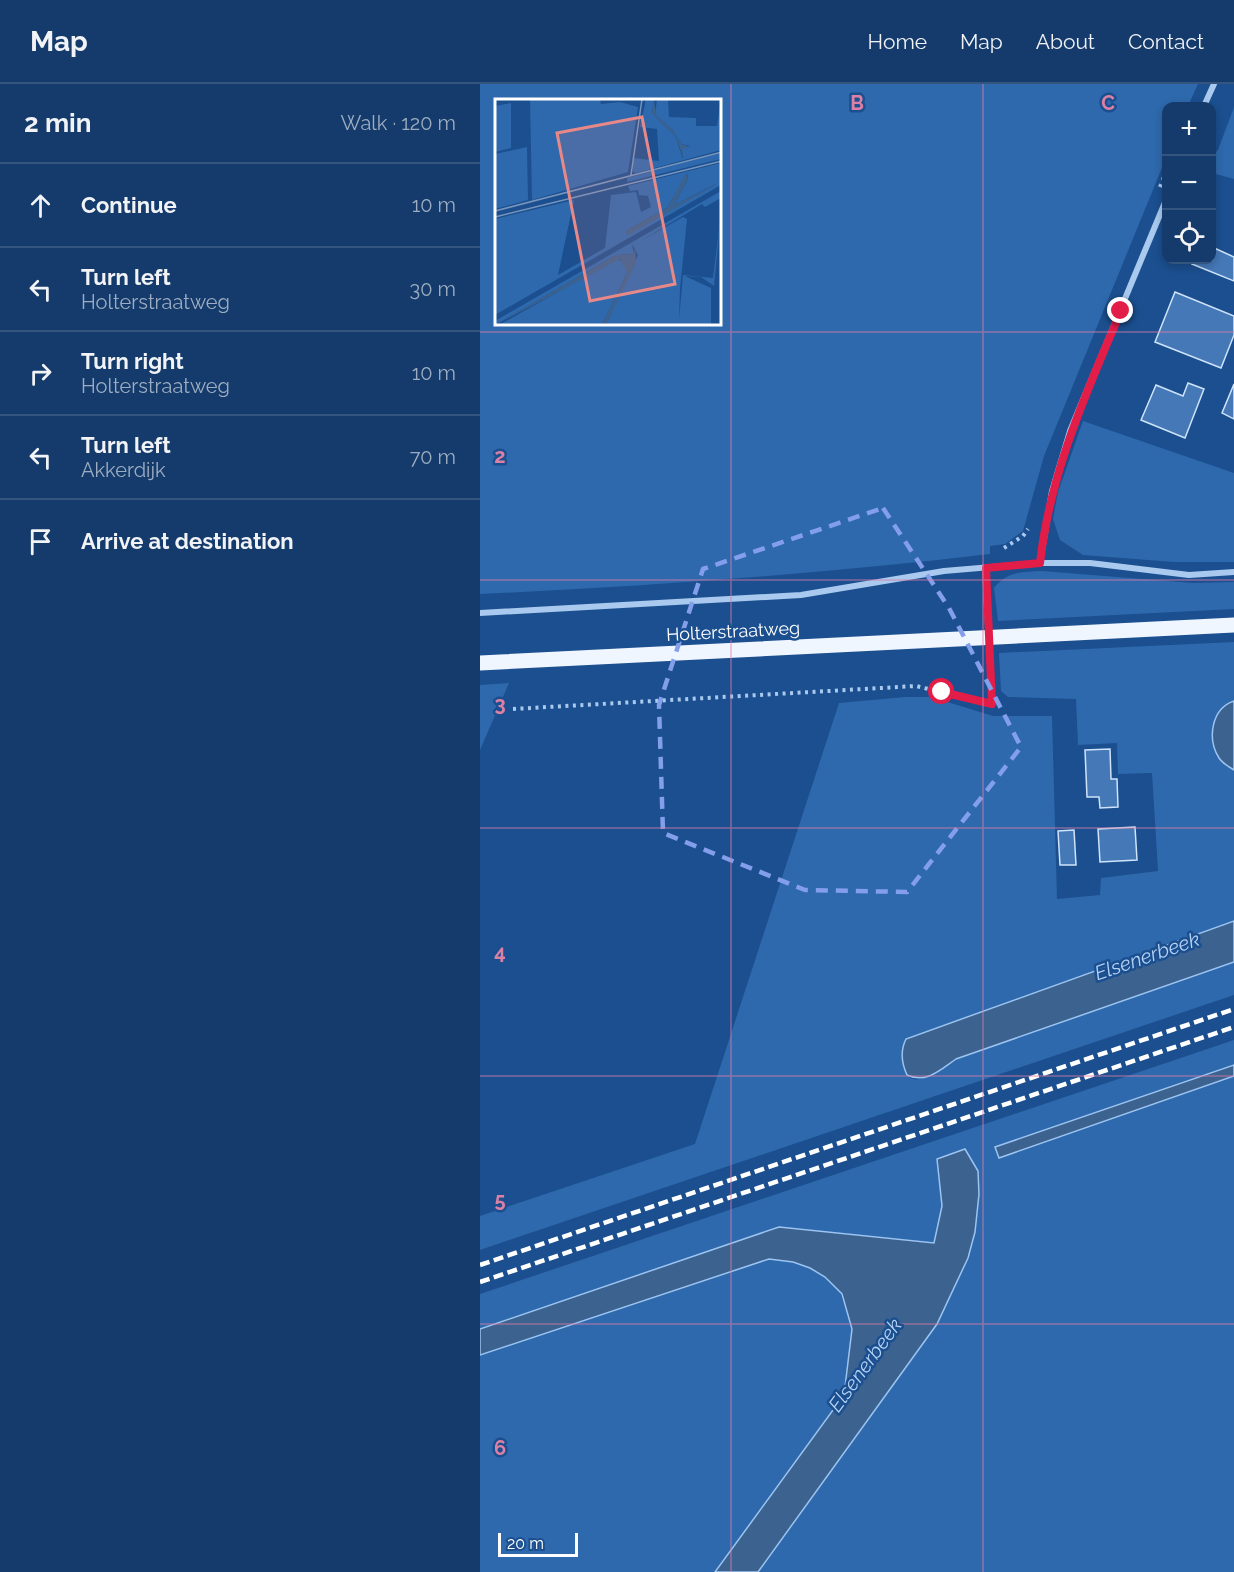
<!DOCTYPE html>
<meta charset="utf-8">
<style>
body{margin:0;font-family:Raleway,sans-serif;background:#1d4271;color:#f1f3f6}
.controls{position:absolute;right:18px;top:18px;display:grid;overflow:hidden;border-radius:12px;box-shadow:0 3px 9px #0003}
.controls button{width:54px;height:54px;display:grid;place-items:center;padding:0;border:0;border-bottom:2px solid #33557e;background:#143b6b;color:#f1f3f6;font:30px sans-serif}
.scale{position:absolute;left:18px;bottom:15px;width:80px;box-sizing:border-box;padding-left:6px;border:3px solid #fff;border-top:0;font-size:16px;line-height:21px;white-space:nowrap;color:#fff;-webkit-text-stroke:4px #1b4f8f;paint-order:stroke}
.stop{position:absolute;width:18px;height:18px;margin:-14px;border:4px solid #e11d48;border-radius:50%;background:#fff}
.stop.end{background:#e11d48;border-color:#fff;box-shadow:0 2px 6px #0008}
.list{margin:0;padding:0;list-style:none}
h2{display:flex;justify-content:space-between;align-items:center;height:78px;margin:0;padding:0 24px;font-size:26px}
h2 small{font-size:20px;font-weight:400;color:#9dadc1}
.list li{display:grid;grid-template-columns:39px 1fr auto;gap:18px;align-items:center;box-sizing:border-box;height:84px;padding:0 24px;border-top:2px solid #33557e}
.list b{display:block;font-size:22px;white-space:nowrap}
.list p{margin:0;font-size:20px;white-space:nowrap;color:#9dadc1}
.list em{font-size:20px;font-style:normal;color:#9dadc1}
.icon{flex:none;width:33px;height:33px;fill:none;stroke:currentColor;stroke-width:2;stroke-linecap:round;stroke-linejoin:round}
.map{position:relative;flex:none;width:754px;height:1488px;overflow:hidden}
header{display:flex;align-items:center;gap:36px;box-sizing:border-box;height:84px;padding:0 30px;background:#143b6b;border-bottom:2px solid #33557e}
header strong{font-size:28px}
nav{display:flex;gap:33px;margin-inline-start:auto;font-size:21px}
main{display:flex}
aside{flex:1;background:#143b6b}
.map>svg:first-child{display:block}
.green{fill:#2e69ad;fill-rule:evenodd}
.water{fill:#3c6290;stroke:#9cc4f0;stroke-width:1.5}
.building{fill:#4478b7;stroke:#cfe3fa;stroke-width:1.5}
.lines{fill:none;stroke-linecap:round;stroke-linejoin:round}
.path{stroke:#a9c9ee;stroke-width:4;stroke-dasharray:3 4.5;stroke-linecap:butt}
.minor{stroke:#a9c9ee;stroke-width:6}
.primary{stroke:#f0f6ff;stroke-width:15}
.rail{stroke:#fff;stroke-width:4.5;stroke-dasharray:10 4.5;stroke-linecap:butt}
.route{stroke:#e11d48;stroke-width:8}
.marked{fill:none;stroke:#839eea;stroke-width:4.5;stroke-dasharray:12 8;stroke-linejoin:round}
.grid{fill:none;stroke:#dd80a5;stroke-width:1.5;stroke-opacity:0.55}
.labels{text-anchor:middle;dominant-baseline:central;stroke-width:5;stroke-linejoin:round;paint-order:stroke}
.street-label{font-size:18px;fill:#fff;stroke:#1b4f8f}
.water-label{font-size:20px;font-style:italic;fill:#b5d3f5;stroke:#1b4f8f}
.inset-road{fill:none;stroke:#7695bc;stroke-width:1.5}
.view{fill:#e88989;fill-opacity:0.15;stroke:#e88989;stroke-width:3}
.inset-edge{fill:none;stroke:#fff;stroke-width:3}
.grid-label{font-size:20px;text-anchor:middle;font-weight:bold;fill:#dd80a5;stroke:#1b4f8f;stroke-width:5;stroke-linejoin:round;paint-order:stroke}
</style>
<header>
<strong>Map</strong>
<nav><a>Home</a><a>Map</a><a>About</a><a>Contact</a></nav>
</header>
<main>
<aside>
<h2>2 min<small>Walk · 120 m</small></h2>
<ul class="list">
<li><svg class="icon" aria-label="ahead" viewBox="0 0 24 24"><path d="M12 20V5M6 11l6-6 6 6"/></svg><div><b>Continue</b></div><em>10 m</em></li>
<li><svg class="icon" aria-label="left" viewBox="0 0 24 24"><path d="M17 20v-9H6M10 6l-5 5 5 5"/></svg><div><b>Turn left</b><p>Holterstraatweg</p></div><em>30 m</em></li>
<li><svg class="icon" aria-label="right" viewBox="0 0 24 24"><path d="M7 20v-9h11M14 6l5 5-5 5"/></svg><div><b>Turn right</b><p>Holterstraatweg</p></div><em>10 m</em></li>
<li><svg class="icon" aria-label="left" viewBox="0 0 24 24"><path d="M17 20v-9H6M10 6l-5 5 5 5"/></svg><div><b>Turn left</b><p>Akkerdijk</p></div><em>70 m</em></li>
<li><svg class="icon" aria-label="arrive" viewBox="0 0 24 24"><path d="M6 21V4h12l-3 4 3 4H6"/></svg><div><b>Arrive at destination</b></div></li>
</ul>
</aside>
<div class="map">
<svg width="754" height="1488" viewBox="0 0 754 1488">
<rect width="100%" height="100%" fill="#1b4f8f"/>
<g class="green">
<path d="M0,0H718L708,22H686V74L564,372L543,447L525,460L510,462V470C340,490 171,502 0,510ZM16,16H240V240H16Z"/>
<path d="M754,23V95L732,89V72L738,66Z"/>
<path d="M603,337L754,389V478H694L603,471L580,456L573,435L578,408Z"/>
<path d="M562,487L713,499L754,498V525L518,537L514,504C527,487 542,488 562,487Z"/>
<path d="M754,558V837L426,955C418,1012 441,999 476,975L754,878V911L0,1166V1132L215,1060L359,619L425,613H451L513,632H572L577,815L620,811L621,794L678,787L672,689L638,690L637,659L598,661L596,615L528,613L521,607L519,569Z"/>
<path d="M29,599L0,666V601Z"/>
<path d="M754,956V981L515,1063L519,1073L754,992V1488H278L457,1240L488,1174L485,1065L457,1075L462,1122L454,1159L299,1143L0,1245V1210Z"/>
<path d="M289,1175L313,1178L330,1184L345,1193L361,1210L372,1245L364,1311L235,1488H0V1271Z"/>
</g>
<g class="water">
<path d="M754,617V686C749,683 742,679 739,674C727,655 731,625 754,617Z"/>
<path d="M754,837V878L476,975C460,986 446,1000 427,991C421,978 420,967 426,955Z"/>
<path d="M754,981V992L519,1074L515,1063Z"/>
<path d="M485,1065L498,1087L499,1110L495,1148L488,1174L457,1240L278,1488H235L364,1311L372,1245L362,1210L345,1193L330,1184L313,1178L289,1175L0,1271V1245L299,1143L454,1159L462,1122L457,1075Z"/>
</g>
<g class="building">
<path d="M732,163L754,173V197L712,180L714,176H732Z"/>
<path d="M695,208L754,232V251L741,284L675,258Z"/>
<path d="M708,299L724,305L705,354L661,336L676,301L703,312Z"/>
<path d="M754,300V335L742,329Z"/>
<path d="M630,665L631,695H637L638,723L620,724L619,713H607L605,666Z"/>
<path d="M655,743L657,776L620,778L618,745Z"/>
<path d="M594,746L596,781H580L578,747Z"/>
</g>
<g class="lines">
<g class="path">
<path d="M680,103L686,88"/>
<path d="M524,464L543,452L548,445"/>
<path d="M33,625L436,602L498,617"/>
</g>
<g class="minor">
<path d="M724,22L734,0"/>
<path d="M560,479L572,407L590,347L686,116"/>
<path d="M505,484L512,620"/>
<path d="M0,529L321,511L464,487L560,479H610L709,491L754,488"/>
</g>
<path class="primary" d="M0,579L754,541"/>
<g class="rail">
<path d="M0,1181L754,925"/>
<path d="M0,1198L754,943"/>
</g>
</g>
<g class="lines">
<path class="route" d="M462,608L512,620L506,484L560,479C570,389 606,309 641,227"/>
</g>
<path class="marked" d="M403,424L469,524L541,663L427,808L325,806L183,749L179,621L223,485Z"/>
<path class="grid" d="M251,0V1488M503,0V1488M0,248H754M0,496H754M0,744H754M0,992H754M0,1240H754"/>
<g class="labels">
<g class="street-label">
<text transform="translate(253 547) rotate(-3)">Holterstraatweg</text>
</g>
<g class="water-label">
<text transform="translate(667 872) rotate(-19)">Elsenerbeek</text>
<text transform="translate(385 1281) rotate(-54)">Elsenerbeek</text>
</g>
</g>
<g transform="translate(15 15)">
<rect width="226" height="226" fill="#1b4f8f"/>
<path d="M35,0H111L105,1L106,5L125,3L143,8L133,73L37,101ZM151,0H159L157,14L181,38L188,61L187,49L195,47L186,45L177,30L160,16L162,0H173L174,18L201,19V27H222L226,0V51L141,74L138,73V59L164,62L162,30L145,28ZM16,4V49L0,53V7ZM32,48L33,101L0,110V55ZM226,54V60L132,83V79ZM226,64V86L0,216V120L79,101L63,176L110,149L116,96L141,93L146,113L156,108L153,97L144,96L143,91L135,92L133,87ZM192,74L193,80L179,106L223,84L132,136L131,132L173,108ZM226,92V99L210,108L207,105L144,143L188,118L192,120L185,190L184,221L188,176L218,179L226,114L219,187L206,178L190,177L216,189V226H111L143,156L137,145L139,155L121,156L0,226V222ZM121,160L130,163L132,174L107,226H4Z" fill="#2e69ad" fill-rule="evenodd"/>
<path d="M159,0L161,16L177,30L186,45L195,48L187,50L189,61L181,38L157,14ZM191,74L193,80L179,106L224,84L132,137L131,132L173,108ZM140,144L141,164L111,226H107L132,174L125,160L0,226L121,156L139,155Z" fill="#3c6290"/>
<path class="inset-road" d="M199,0H224M136,76L147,0M0,112L227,53M0,118L227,62"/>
<path class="view" d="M147,18L180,185L95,202L62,34Z"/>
<rect width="226" height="226" class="inset-edge"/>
</g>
<g class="grid-label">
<text x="377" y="26">B</text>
<text x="628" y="26">C</text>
<text x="20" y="379">2</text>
<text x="20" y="627">3</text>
<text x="20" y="875">4</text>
<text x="20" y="1123">5</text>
<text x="20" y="1371">6</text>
</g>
</svg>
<div class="controls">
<button>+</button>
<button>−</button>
<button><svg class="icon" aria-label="locate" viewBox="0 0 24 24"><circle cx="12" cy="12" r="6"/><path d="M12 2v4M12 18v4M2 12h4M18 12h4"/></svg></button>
</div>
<div class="scale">20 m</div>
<div class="stop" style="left:462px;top:608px"></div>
<div class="stop end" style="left:641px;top:227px"></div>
</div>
</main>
